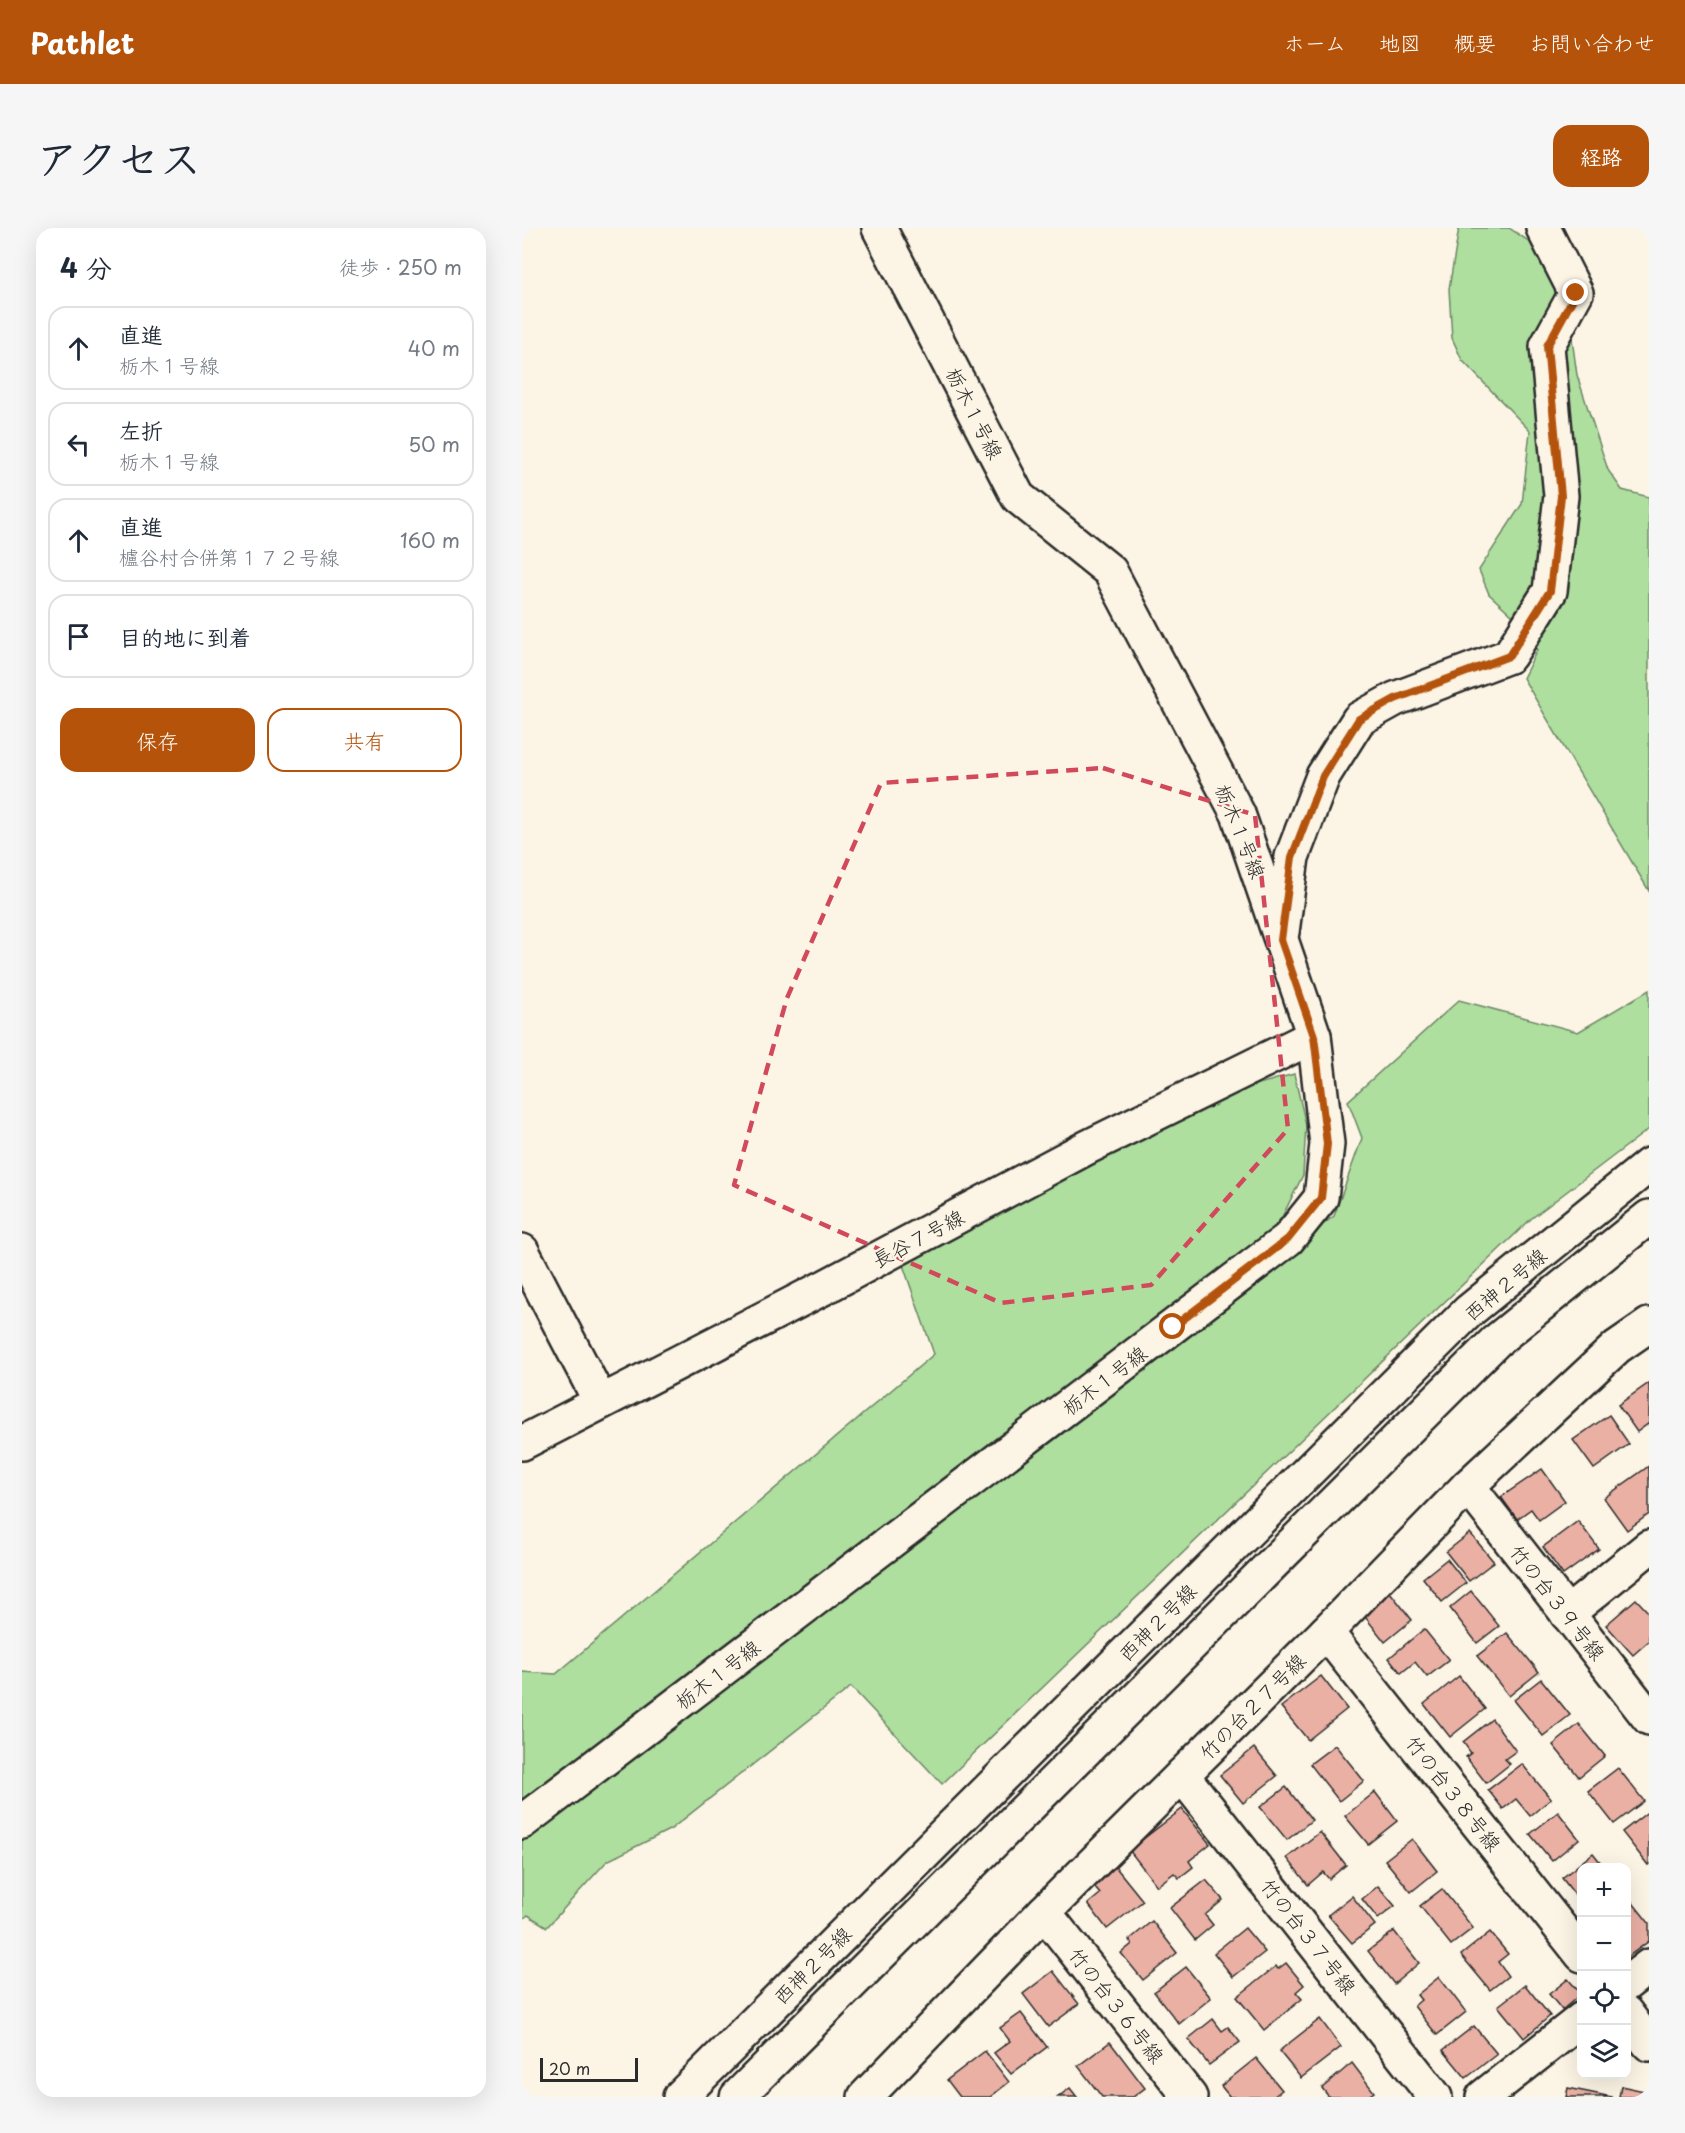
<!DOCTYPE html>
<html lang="ja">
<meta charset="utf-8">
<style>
body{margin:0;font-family:"Playpen Sans","Klee One",sans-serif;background:#f6f6f7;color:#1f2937}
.controls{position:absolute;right:18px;bottom:18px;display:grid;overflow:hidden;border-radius:12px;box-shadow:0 6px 24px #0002}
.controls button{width:54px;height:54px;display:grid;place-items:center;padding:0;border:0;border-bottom:2px solid #e0e1e3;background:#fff;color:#1f2937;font:30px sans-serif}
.scale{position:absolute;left:18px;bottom:15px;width:98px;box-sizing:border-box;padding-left:6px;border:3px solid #2b2b2b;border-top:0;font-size:16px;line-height:21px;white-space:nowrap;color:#2b2b2b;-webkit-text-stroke:4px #fcf5e5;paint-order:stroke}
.stop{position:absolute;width:18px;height:18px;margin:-14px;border:4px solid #b45309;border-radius:50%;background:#fff}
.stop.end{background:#b45309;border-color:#fff;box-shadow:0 2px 6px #0008}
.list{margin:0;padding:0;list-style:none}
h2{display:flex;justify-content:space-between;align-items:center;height:78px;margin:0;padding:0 24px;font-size:26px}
h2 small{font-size:20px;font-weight:400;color:#747a83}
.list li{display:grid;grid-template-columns:39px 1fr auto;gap:18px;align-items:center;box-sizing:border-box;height:84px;margin:0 12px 12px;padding:0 12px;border:2px solid #e0e1e3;border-radius:18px}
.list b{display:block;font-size:22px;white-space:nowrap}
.list p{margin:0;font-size:20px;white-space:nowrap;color:#747a83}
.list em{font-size:20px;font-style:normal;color:#747a83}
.actions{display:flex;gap:12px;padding:18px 24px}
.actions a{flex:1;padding:14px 0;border:2px solid #b45309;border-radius:18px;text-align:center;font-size:21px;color:#b45309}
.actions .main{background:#b45309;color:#fff}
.icon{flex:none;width:33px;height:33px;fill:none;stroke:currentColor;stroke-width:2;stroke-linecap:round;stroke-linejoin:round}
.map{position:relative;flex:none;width:1127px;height:1869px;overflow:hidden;border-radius:18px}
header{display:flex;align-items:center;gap:36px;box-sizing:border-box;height:84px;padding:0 30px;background:#b45309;color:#fff}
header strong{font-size:28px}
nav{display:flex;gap:33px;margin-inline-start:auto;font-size:21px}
.intro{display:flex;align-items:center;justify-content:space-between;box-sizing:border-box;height:144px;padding:0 36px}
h1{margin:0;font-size:42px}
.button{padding:15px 27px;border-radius:18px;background:#b45309;color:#fff;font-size:21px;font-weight:700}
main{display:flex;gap:36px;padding:0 36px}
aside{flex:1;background:#fff;border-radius:18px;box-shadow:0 6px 24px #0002}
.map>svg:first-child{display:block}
.green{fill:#aedf9f;stroke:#6c8565;stroke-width:1.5}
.building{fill:#eab0a4;stroke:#2b2b2b;stroke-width:1.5}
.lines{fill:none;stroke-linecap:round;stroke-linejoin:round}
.street-casing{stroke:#2b2b2b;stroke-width:38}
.secondary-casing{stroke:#2b2b2b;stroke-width:38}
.street{stroke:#fcf5e5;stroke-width:33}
.secondary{stroke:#fcf5e5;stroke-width:33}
.route{stroke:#b45309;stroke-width:8}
.marked{fill:none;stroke:#d1495b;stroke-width:4.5;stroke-dasharray:12 8;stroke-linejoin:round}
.labels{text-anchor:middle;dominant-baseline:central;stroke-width:4.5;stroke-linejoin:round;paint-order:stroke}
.street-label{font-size:20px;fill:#2b2b2b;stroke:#fcf5e5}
</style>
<header>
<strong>Pathlet</strong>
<nav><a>ホーム</a><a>地図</a><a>概要</a><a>お問い合わせ</a></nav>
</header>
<div class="intro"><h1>アクセス</h1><a class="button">経路</a></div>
<main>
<aside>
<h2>4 分<small>徒歩 · 250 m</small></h2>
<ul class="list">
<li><svg class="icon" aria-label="ahead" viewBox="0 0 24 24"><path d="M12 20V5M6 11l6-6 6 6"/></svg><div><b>直進</b><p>栃木１号線</p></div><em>40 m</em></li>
<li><svg class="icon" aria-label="left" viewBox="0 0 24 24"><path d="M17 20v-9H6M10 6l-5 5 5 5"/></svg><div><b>左折</b><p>栃木１号線</p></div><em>50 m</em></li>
<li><svg class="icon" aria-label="ahead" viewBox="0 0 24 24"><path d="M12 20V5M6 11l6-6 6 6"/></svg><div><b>直進</b><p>櫨谷村合併第１７２号線</p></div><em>160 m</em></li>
<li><svg class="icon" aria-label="arrive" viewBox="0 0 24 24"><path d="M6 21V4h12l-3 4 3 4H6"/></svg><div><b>目的地に到着</b></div></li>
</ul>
<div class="actions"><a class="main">保存</a><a>共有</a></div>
</aside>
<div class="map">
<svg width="1127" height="1869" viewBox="0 0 1127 1869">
<rect width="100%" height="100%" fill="#fcf5e5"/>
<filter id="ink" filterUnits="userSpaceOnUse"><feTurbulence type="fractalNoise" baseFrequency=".0167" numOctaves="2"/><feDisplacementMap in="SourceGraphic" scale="12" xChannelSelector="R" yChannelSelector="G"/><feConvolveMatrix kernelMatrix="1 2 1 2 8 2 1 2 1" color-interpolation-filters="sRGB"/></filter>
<g filter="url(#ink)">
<g class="green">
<path d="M937,0H987L1026,26L1045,74L1055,147L1086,242L1100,262L1127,269V663L1001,450L1015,422L1003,399L967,366L957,342L1000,276L1008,203L940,132L930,110L927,61Z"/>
<path d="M1127,762V901L1010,990L420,1556L329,1459L149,1601L85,1633L25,1699L6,1687L0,1692V1611L812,988L840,910L826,873L937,772L1056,804Z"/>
<path d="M772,846L784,897L781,947L754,1001L0,1574V1444L34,1446L412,1126L381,1037L706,865Z"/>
</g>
<g class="building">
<path d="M1127,1155V1195L1115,1204L1096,1177Z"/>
<path d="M1087,1187L1107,1216L1072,1241L1051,1212Z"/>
<path d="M1127,1238V1286L1105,1302L1082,1270Z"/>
<path d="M1020,1241L1043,1273L1017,1292L1009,1281L995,1291L979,1269Z"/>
<path d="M1056,1293L1077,1321L1041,1347L1021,1319Z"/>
<path d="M948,1305L972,1334L947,1353L924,1324Z"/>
<path d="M925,1331L944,1355L920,1374L901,1350Z"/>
<path d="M949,1363L977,1398L955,1415L928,1380Z"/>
<path d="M868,1364L890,1392L863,1414L840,1385Z"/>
<path d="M1114,1371L1127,1385V1413L1111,1427L1084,1397Z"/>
<path d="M902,1401L927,1432L905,1449L893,1434L879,1445L867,1430Z"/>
<path d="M985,1405L1017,1444L987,1468L955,1428Z"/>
<path d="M799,1448L825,1481L786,1512L759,1479Z"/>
<path d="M937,1448L963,1481L928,1509L902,1476Z"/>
<path d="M1019,1451L1048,1487L1021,1508L992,1472Z"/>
<path d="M970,1491L994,1523L983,1531L988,1536L964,1555L944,1529L949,1525L941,1514Z"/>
<path d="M1057,1496L1083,1528L1057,1549L1031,1517Z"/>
<path d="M813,1517L842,1553L817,1573L788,1536Z"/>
<path d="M732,1520L755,1548L721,1575L698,1547Z"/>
<path d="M1000,1536L1029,1571L1008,1588L994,1571L981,1581L966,1562Z"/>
<path d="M1096,1540L1122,1573L1092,1596L1066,1563Z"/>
<path d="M764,1559L790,1592L765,1612L738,1579Z"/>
<path d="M853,1564L875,1593L846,1616L823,1588Z"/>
<path d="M660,1581L688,1616L667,1633L671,1639L657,1650L652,1645L635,1658L607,1622Z"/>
<path d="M1127,1583V1636L1126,1637L1100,1604Z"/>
<path d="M1036,1584L1057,1611L1030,1633L1008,1606Z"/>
<path d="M798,1604L824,1637L807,1651L801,1644L786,1657L765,1630Z"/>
<path d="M890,1611L915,1643L889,1664L863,1632Z"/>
<path d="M1071,1625L1083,1640H1060V1676L1040,1650Z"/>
<path d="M592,1637L621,1673L585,1701L566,1676L578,1666L569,1655Z"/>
<path d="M684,1652L701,1672L683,1687L691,1697L673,1712L648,1680Z"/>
<path d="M856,1658L873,1678L856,1691L840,1671Z"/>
<path d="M920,1661L951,1700L929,1717L898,1678Z"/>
<path d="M830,1668L853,1697L830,1715L806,1687Z"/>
<path d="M1107,1670L1127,1695V1713L1104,1730V1672Z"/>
<path d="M630,1693L655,1725L621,1752L599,1725L610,1716L607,1712Z"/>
<path d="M723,1700L743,1724L711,1749L692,1725Z"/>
<path d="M872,1703L897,1735L872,1756L846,1723Z"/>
<path d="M968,1704L986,1726L976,1734L986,1748L968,1762L939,1727Z"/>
<path d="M764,1735L782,1757L774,1764L780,1771L742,1802L715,1769L754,1738L756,1741Z"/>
<path d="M664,1739L689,1770L657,1796L632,1764Z"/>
<path d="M531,1743L557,1776L526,1799L501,1766Z"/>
<path d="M917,1749L944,1784L915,1807L892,1778L899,1772L895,1767Z"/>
<path d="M1046,1751L1059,1766L1040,1782L1027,1766Z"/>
<path d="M1003,1757L1028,1788L1002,1810L976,1778Z"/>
<path d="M499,1785L525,1819L489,1846L472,1825L488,1813L478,1800Z"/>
<path d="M691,1791L700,1803L706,1799L718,1814L687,1837L666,1811Z"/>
<path d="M798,1791L819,1819L779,1850L757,1823Z"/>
<path d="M952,1798L975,1826L944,1850L921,1822Z"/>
<path d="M588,1814L623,1860L611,1869H580L556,1838Z"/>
<path d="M463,1823L487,1854L468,1869H438L425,1852Z"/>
<path d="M734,1830L760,1862L751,1869H708L699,1858Z"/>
<path d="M830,1835L852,1864L845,1869H807L800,1860Z"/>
<path d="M1099,1858L1127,1864V1869H1097Z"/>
<path d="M548,1860L555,1869H536Z"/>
<path d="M1046,1860L1090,1869H1044Z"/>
</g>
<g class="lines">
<g class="street-casing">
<g id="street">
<path d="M760,704L770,629L801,548L837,491L873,471L987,428L1028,363L1039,268L1025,118L1054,65L1021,0"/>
<path d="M0,1023L78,1173"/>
<path d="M0,1215L303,1059L566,919L792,808"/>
<path d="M946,1258L1127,1490"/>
<path d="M1045,1386L1127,1319"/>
<path d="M804,1404L1060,1727"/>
<path d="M660,1547L913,1869"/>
<path d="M0,1594L766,1011L799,970L805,916L792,808L716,586L588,343L496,269L357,0"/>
<path d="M522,1684L668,1869"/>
<path d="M1104,1756L1127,1738"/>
<path d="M1104,1785L1127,1816"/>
<path d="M343,1869L522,1684L804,1404L946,1258L1095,1119L1127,1097"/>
<path d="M961,1869L1060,1791"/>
</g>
</g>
<g class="secondary-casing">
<g id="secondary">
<path d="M158,1869L947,1083L1127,937"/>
<path d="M215,1869L974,1113L1127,989"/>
</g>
</g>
<use href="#street" class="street"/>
<use href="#secondary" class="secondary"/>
</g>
</g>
<g class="lines" filter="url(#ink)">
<path class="route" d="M651,1099L766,1011L799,970L805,916L792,808L759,712L770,629L801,548L837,491L873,471L987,428L1028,363L1039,268L1025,118L1054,65"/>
</g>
<path class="marked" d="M581,540L733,587L766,901L629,1057L479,1075L212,957L265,770L359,555Z"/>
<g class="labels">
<g class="street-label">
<text transform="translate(453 185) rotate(63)">栃木１号線</text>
<text transform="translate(719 603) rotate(68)">栃木１号線</text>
<text transform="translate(396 1010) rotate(-28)">長谷７号線</text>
<text transform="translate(983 1056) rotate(-40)">西神２号線</text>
<text transform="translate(582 1152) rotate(-37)">栃木１号線</text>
<text transform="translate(1036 1374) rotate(52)">竹の台３９号線</text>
<text transform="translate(635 1394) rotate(-45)">西神２号線</text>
<text transform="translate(195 1446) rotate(-37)">栃木１号線</text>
<text transform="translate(730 1478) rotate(-45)">竹の台２７号線</text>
<text transform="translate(932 1565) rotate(52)">竹の台３８号線</text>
<text transform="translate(787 1708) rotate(52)">竹の台３７号線</text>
<text transform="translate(290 1737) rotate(-45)">西神２号線</text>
<text transform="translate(595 1777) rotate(52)">竹の台３６号線</text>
</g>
</g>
</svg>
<div class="controls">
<button>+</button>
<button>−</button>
<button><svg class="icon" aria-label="locate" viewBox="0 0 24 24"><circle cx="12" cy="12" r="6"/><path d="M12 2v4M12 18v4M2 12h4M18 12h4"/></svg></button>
<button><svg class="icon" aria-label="layers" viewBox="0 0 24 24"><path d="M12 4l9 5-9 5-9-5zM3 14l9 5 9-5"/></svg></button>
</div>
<div class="scale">20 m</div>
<div class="stop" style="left:651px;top:1099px"></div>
<div class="stop end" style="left:1054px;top:65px"></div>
</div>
</main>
